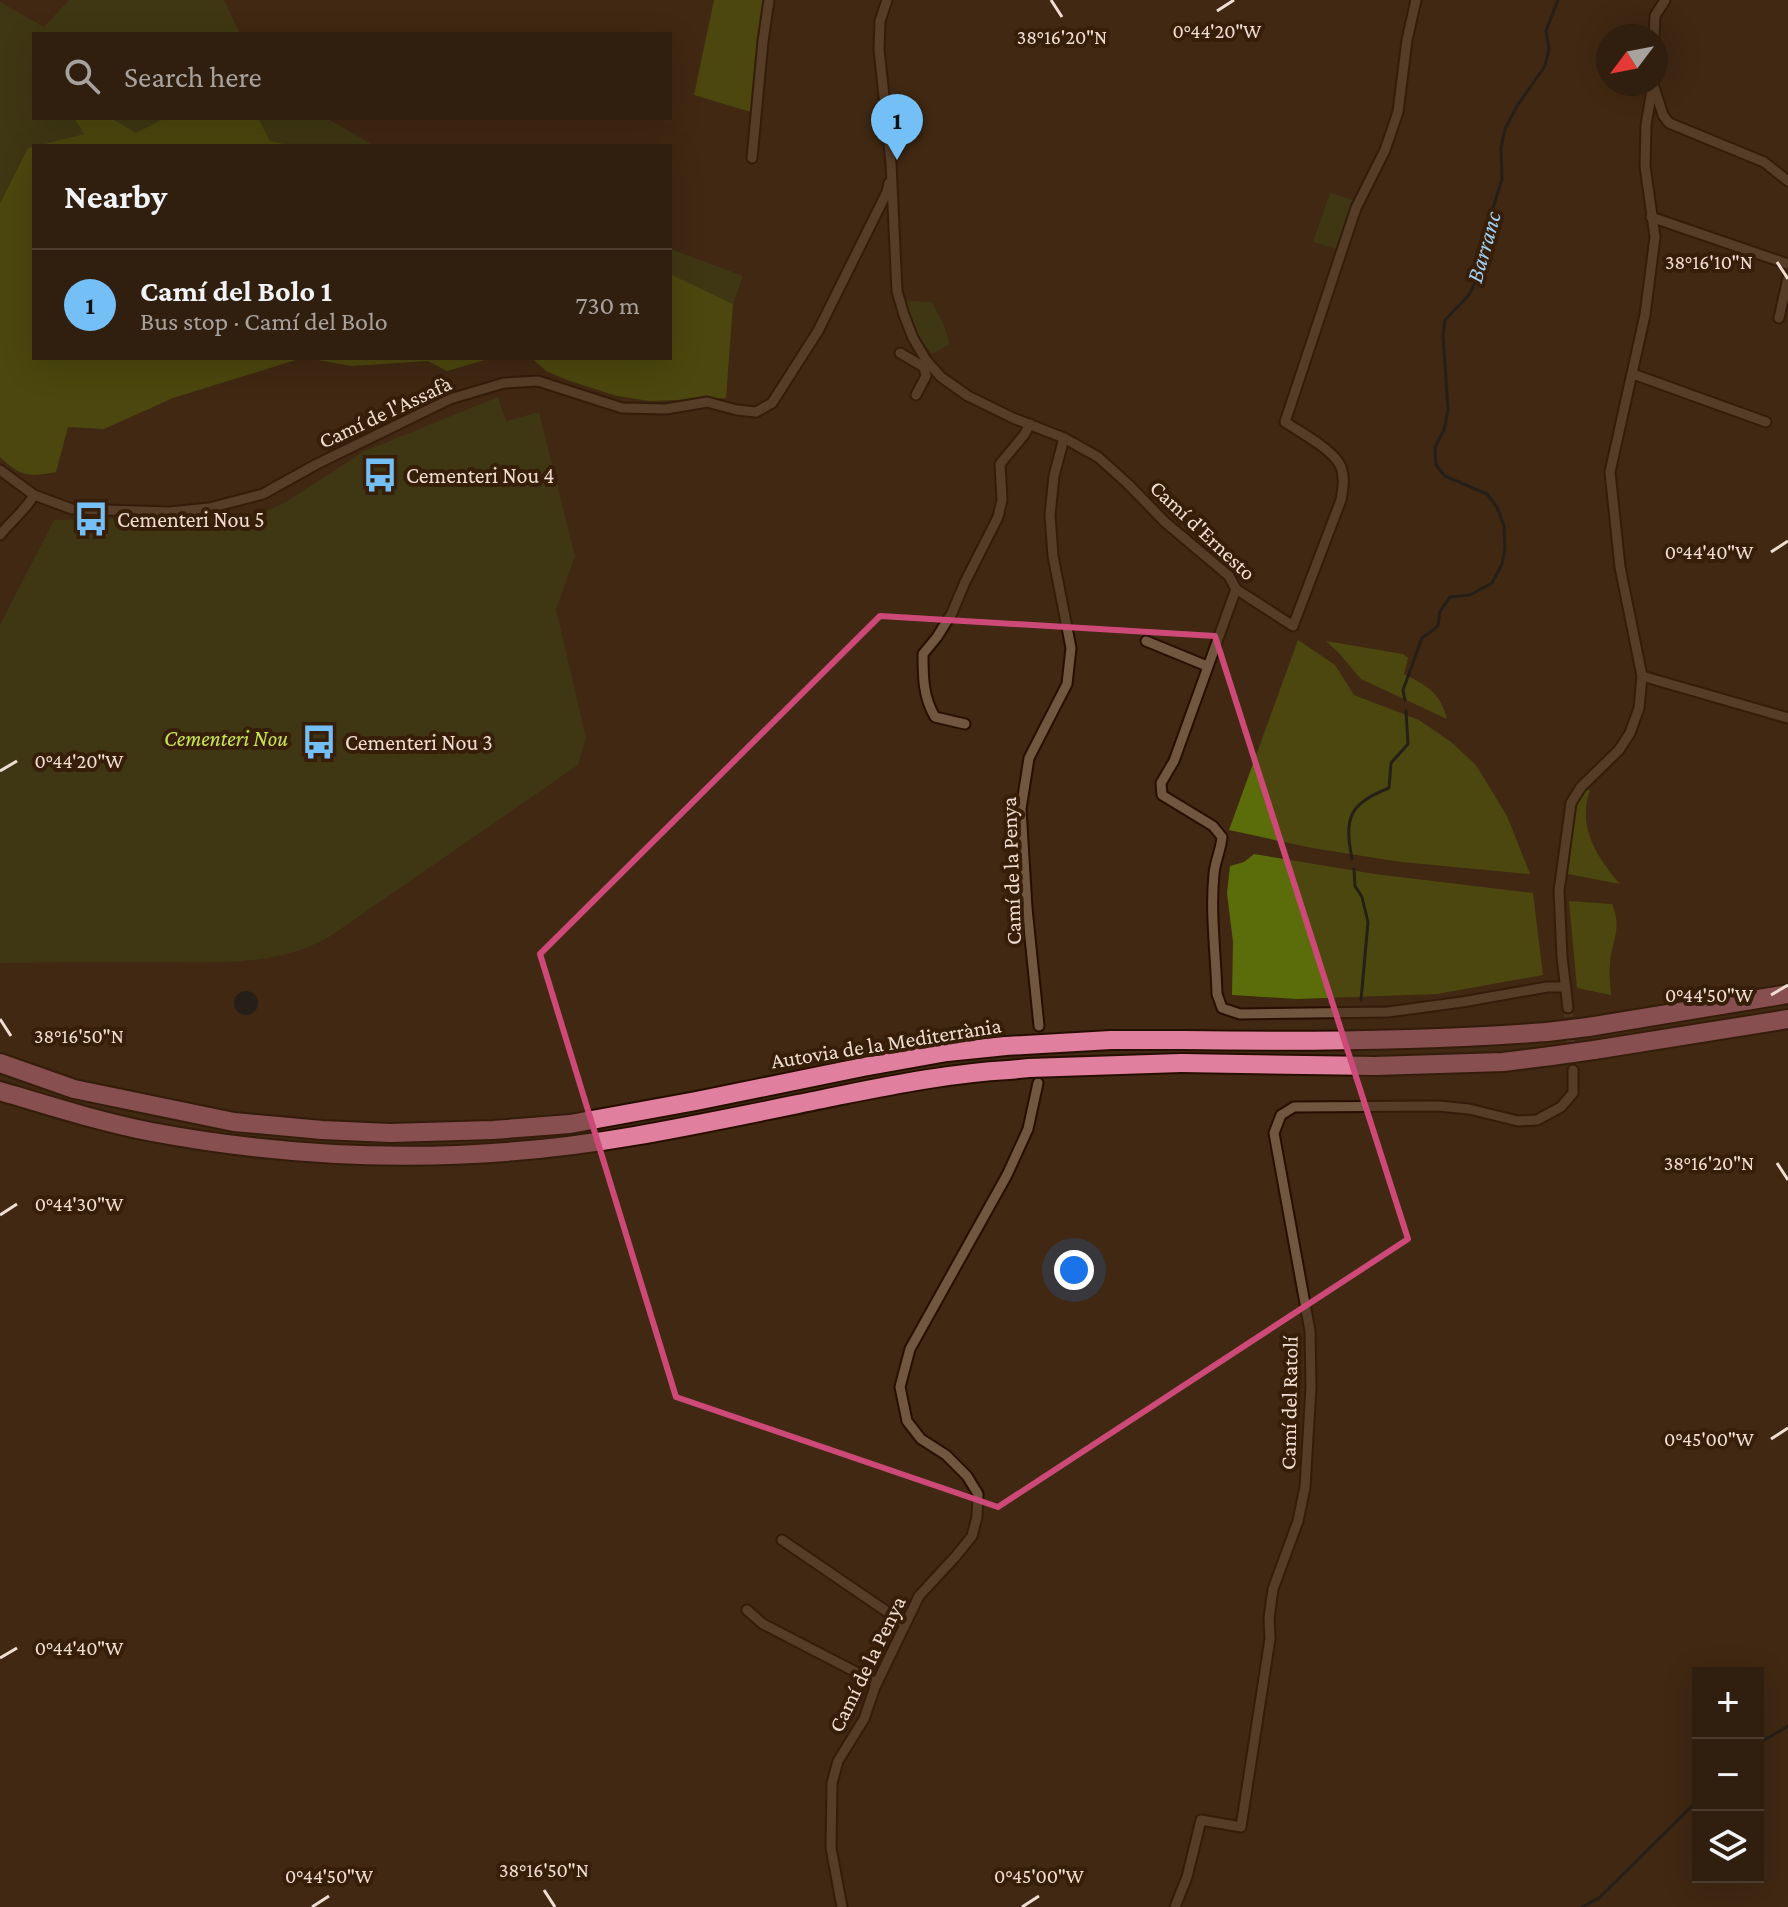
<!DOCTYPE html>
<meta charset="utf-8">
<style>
body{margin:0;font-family:"Crimson Pro",serif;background:#382717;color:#f1f3f6}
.controls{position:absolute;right:24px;bottom:24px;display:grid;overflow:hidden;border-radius:0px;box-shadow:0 8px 32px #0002}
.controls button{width:72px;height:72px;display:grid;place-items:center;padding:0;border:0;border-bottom:2px solid #4b3c2e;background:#301e0e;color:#f1f3f6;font:40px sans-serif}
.compass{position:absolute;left:1596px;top:24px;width:72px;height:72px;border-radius:50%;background:#301e0e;box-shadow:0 8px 32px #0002;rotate:238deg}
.you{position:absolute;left:1074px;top:1270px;width:28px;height:28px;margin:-20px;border:6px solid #fff;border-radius:50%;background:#1a73e8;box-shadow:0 0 0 12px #1a73e833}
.badge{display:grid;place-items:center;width:52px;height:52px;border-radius:50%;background:#74c0f6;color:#111;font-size:26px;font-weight:700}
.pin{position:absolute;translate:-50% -66px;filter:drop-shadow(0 2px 4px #0008)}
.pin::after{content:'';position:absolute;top:42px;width:28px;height:24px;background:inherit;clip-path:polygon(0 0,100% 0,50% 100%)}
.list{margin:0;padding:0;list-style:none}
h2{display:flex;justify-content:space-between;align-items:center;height:104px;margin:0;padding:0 32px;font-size:34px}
h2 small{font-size:26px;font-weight:400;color:#a8a29e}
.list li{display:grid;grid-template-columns:52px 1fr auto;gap:24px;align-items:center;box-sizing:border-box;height:112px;padding:0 32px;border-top:2px solid #4b3c2e}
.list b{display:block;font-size:30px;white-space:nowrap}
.list p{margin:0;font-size:26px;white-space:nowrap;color:#a8a29e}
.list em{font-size:26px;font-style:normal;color:#a8a29e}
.icon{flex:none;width:44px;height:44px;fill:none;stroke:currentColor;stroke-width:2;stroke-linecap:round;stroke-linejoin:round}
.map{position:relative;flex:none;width:1788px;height:1907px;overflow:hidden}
.search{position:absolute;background:#301e0e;box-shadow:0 8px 32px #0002;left:32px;top:32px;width:640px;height:88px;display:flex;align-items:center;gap:20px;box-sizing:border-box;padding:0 28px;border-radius:0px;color:#a8a29e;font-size:30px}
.panel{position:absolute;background:#301e0e;box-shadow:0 8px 32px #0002;left:32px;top:144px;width:640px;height:216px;border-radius:0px}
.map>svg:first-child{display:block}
.green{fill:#3e4915}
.forest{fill:#5b6d0a}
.water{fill:#071620}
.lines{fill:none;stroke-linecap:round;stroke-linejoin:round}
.stream{stroke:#071620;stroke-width:3}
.minor-tunnel{stroke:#5a432f;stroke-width:9;stroke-dasharray:9 4.5;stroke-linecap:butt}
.minor-casing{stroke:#260f00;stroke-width:13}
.motorway-casing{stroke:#260f00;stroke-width:22}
.minor{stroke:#725740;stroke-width:9}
.motorway{stroke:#e17f9e;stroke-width:18}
.motorway-bridge-casing{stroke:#260f00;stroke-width:22;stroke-linecap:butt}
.motorway-bridge{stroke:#e17f9e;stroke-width:18}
.marked{fill:none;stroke:#cd4a78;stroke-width:6;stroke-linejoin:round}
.ticks{fill:none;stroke:#efded1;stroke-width:3}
.labels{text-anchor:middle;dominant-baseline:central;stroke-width:8;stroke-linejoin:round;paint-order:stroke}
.street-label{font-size:22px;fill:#efded1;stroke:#361e08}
.poi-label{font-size:22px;fill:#efded1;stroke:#361e08;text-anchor:start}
.park-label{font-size:22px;font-style:italic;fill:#c7e752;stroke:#361e08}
.water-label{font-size:24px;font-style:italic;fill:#a0d0f3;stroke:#361e08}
.ticks-label{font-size:20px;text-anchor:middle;fill:#efded1;stroke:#361e08;stroke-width:8;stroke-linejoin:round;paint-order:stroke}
</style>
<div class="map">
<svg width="1788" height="1907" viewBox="0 0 1788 1907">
<rect width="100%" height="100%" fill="#402812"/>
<g class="green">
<path d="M69,0H224L240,34H34V118H74L84,134L28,148L0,203V2L44,27Z"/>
<path d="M111,118H165L136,133Z"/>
<path d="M258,118H326L375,146H294L270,141Z"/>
<path d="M1330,193L1353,200L1337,249L1313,242Z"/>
<path d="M670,249L743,276L733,304L670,274Z"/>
<path d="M903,301L932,302L943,323L950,344L932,354C919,338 910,322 903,301Z"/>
<path d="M498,397L506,421L539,412L575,556L556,609L586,738L578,765L329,937C275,968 208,962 148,962C99,962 49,962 0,963V625L54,520L256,516L284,503L365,451Z"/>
</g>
<g class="forest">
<path d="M714,0H765L751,112L694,95Z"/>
<path d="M74,118H111L136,133L165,118H258L270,141L294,146H36L84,134Z"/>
<path d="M34,146V358H302L173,398L104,429L68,427L56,472C29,477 21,477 0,457V203L28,148Z"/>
<path d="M670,274L733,304L726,398L650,401L617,396L567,380L546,371L532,358H670Z"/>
<path d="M306,358H492L447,371L428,361L352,366Z"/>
<path d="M1298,640L1335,665L1354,695L1419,720L1451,742L1476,765L1507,816L1530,874L1401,862L1312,848L1229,830Z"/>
<path d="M1326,641L1403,654L1408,658L1404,674C1427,686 1440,692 1447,719L1361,679L1338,652Z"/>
<path d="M1583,788L1590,790C1588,796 1586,803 1586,809C1584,838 1602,863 1620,884L1568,874L1575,810Z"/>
<path d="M1254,854L1375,874L1533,893L1543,975L1437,994L1297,999L1232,995L1233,942L1227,893L1230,866L1244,862Z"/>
<path d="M1569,901L1612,904C1622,929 1613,937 1610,962C1609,973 1610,984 1611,995L1577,988Z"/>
</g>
<circle class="water" cx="246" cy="1003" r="12"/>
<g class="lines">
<g class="stream">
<path d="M1405,700L1403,690L1422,638L1438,626L1440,611L1450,597L1470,595L1492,583L1502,564L1505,548L1504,526L1497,507L1487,494L1445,476L1436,465L1435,447L1444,430L1448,410L1443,335L1445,320L1469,295L1478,276L1490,218L1502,179L1501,148L1505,129L1517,106L1545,66L1549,49L1546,31L1558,0"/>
<path d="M1352,859C1344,817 1349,804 1389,788L1391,763L1408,744L1406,711"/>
<path d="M1354,869L1355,886L1362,897L1368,922L1361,1000"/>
<path d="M1758,1744L1788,1726"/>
<path d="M1582,1907L1599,1898L1698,1800"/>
</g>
<path class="minor-tunnel" d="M1568,1008L1573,1070"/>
<g class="minor-casing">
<g id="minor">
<path d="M887,0L880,21L879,49L891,163L897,291L904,315L913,338L926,360L941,377L968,396L1013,418L1064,438L1098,457L1128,484L1165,522L1229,576L1236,589L1293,626L1341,500C1343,489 1345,478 1341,467C1334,450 1300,432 1285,422L1356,208L1385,150L1398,112L1407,40L1416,0"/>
<path d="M1654,36L1655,16L1665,0"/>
<path d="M1656,45V67"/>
<path d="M1653,84L1663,115L1669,123L1764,162L1788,181"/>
<path d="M752,158L763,41L769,0"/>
<path d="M1651,217L1788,264"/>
<path d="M1779,318L1788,278"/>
<path d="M900,353L924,367L926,376L916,395"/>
<path d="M1633,374L1766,422"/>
<path d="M0,470L34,495L72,509L170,512L209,508L263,494L315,465L450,399L504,383L538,381L622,408L666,409L707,402L737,410L756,412L772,403L818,331L887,192L889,183"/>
<path d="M0,535C11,521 25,511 34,495"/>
<path d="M1236,589L1174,761L1161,783L1162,795L1213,826L1222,837C1221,850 1215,861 1214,874C1210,913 1216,955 1217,994L1222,1008L1240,1014L1388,1012L1462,1002L1547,987H1566"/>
<path d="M1146,641L1207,666"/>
<path d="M1642,676L1788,718"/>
<path d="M965,724L935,717C923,697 923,676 923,654L937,637L952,613L965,582L998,517L1002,500L1000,464L1024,435L1030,424"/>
<path d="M1568,1008L1562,957L1559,891L1571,803L1581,787L1619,750L1630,733L1639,708L1642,676L1620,567L1610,472L1645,315L1655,237L1645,166L1646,125L1653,84"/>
<path d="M1039,1026L1027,908L1021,809L1029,758L1067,684L1071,648L1053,556L1050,515L1054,476L1064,438"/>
<path d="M782,1540L905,1624"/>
<path d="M747,1610L763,1624L877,1683"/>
<path d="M842,1907L831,1848L832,1783L838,1761L864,1719L875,1687L919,1596L956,1556L972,1536L977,1517L978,1494L967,1476L946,1455L921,1439L907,1421L900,1387L910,1349L1007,1175L1028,1129L1038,1083"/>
<path d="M1175,1907L1187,1877L1201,1820L1241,1827L1270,1639L1269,1618L1273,1589L1298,1521L1305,1487L1311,1387L1310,1331L1274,1133L1281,1115L1294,1107L1438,1106L1469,1109L1518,1121L1537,1120L1561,1107L1573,1093V1070"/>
</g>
</g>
<g class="motorway-casing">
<g id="motorway">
<path d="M1588,1027L1788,994"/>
<path d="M1183,1040C1304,1042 1426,1041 1547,1032"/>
<path d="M1594,1050L1788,1019"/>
<path d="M0,1063L74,1089L234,1122L322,1130L390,1133L493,1130L570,1124L696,1101L863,1067L947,1052L1006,1046"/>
<path d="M1181,1063L1375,1066L1503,1062L1551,1056"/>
<path d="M0,1091C50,1106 101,1122 152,1132C312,1162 473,1164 634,1136C703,1124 773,1109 842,1095C897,1084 953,1073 1009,1070"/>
</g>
</g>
<use href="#minor" class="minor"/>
<use href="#motorway" class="motorway"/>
<g class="motorway-bridge-casing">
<g id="motorway-bridge">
<path d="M1547,1032L1588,1027"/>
<path d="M1006,1046L1111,1040H1183"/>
<path d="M1551,1056L1594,1050"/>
<path d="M1009,1070L1029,1068L1181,1063"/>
</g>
</g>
<use href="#motorway-bridge" class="motorway-bridge"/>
</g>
<path d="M0 0H1788V1907H0ZM880,616L1215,636L1408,1239L998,1507L676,1397L540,954Z" fill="#402812" fill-opacity=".55" fill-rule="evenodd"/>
<path class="marked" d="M880,616L1215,636L1408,1239L998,1507L676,1397L540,954Z"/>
<path class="ticks" d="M1051,0L1062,17M1217,11L1234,0M1777,262L1788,279M1771,552L1788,541M0,771L17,761M1771,995L1788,985M0,1019L11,1036M1777,1163L1788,1180M0,1215L17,1204M1771,1439L1788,1428M0,1658L17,1648M544,1890L555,1907M312,1907L329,1896M1022,1907L1039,1896"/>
<defs>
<g id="bus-bare" transform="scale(2.76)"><path d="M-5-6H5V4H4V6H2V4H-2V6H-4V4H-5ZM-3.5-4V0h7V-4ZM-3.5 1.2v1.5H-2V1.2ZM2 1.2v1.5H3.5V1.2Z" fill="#74c0f6" stroke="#361e08" stroke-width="2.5" paint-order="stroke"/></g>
</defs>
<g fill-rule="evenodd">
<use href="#bus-bare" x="380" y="475"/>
<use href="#bus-bare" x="91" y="519"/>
<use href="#bus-bare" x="319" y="742"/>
</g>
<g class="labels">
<g class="street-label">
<text transform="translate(385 412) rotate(-25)">Camí de l'Assafà</text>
<text transform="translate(1203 530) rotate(43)">Camí d'Ernesto</text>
<text transform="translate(1011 871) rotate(-92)">Camí de la Penya</text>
<text transform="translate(886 1043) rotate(-9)">Autovia de la Mediterrània</text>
<text transform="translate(1289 1403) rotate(-89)">Camí del Ratolí</text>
<text transform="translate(867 1664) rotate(-64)">Camí de la Penya</text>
</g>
<g class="poi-label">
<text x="406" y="475">Cementeri Nou 4</text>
<text x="117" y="519">Cementeri Nou 5</text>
<text x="345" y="742">Cementeri Nou 3</text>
</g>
<g class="park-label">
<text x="226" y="738">Cementeri Nou</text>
</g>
<g class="water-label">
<text transform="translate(1483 247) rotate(-74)">Barranc</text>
</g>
</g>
<g class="ticks-label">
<text x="1217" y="38">0°44'20"W</text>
<text x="1062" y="44">38°16'20"N</text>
<text x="1709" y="269">38°16'10"N</text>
<text x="1709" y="559">0°44'40"W</text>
<text x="79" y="768">0°44'20"W</text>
<text x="1709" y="1002">0°44'50"W</text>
<text x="79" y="1043">38°16'50"N</text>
<text x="1709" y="1170">38°16'20"N</text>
<text x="79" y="1211">0°44'30"W</text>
<text x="1709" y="1446">0°45'00"W</text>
<text x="79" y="1655">0°44'40"W</text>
<text x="544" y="1877">38°16'50"N</text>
<text x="329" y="1883">0°44'50"W</text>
<text x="1039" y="1883">0°45'00"W</text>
</g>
</svg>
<div class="controls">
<button>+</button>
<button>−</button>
<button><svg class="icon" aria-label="layers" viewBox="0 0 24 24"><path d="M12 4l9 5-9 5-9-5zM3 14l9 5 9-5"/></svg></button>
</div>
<svg class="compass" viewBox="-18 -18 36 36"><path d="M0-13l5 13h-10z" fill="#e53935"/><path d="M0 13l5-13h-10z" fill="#a8a29e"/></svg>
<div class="you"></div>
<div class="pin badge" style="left:897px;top:160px">1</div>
<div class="search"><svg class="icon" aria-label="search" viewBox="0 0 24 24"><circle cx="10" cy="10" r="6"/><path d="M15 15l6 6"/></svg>Search here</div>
<section class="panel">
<h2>Nearby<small></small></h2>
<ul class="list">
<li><span class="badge">1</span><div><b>Camí del Bolo 1</b><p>Bus stop · Camí del Bolo</p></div><em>730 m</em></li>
</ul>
</section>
</div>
